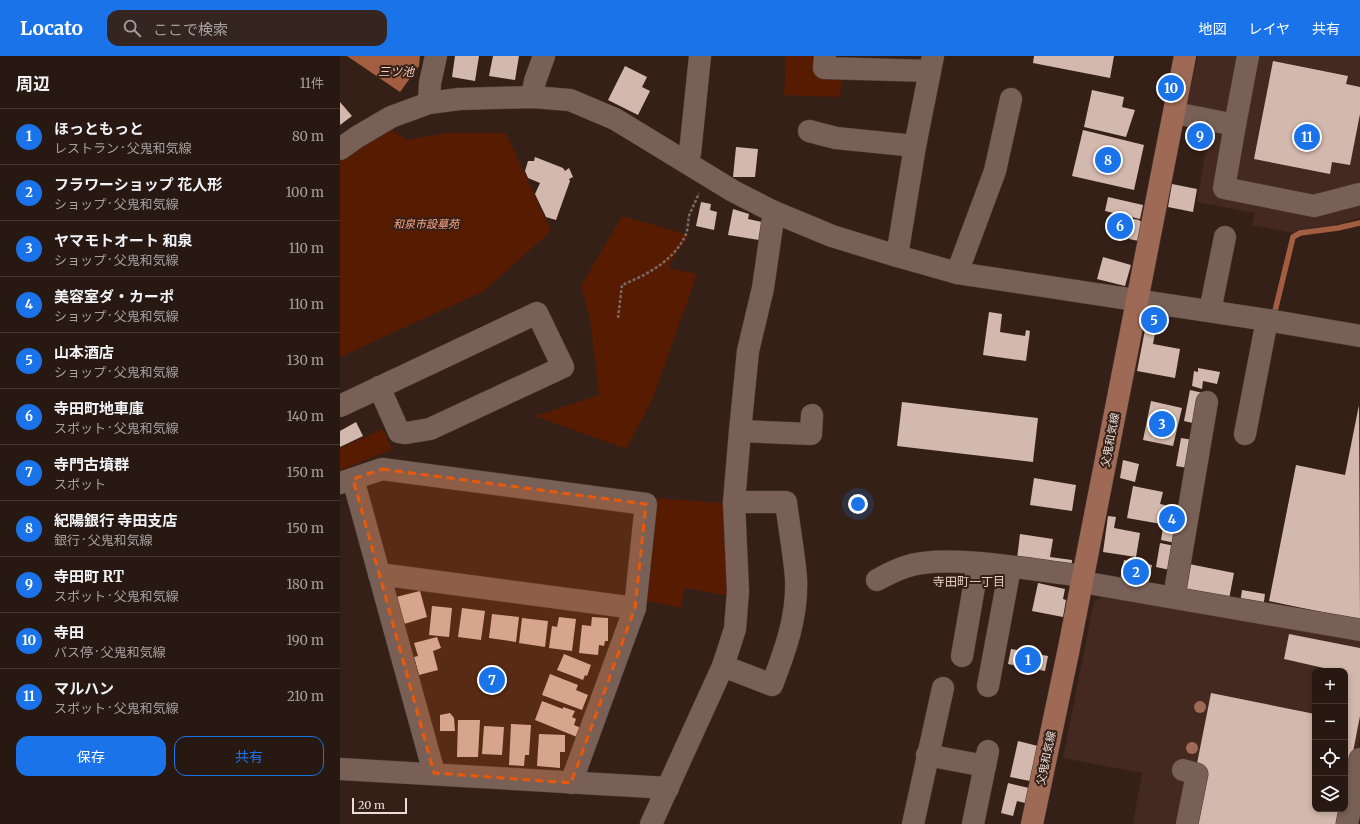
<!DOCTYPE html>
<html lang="ja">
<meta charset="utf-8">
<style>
body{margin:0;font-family:Merriweather,"Noto Sans JP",serif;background:#342520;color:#f1f3f6}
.controls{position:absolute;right:12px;bottom:12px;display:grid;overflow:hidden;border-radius:8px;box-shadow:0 2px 6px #0003}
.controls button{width:36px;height:36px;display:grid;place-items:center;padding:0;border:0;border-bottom:1px solid #443732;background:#281812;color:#f1f3f6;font:20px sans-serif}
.scale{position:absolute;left:12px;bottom:10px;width:55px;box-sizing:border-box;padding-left:4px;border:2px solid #eadcd6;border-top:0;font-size:11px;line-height:14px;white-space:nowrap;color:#eadcd6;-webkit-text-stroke:3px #352018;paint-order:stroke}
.you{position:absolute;left:518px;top:448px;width:14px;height:14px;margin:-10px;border:3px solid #fff;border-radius:50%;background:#1a73e8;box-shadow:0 0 0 6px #1a73e833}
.badge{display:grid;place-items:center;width:26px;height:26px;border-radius:50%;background:#1a73e8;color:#fff;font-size:13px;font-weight:700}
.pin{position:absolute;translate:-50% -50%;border:2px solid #fff;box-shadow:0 1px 4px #0006}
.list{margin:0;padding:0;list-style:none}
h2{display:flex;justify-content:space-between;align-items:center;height:52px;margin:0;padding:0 16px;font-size:17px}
h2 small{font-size:13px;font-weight:400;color:#a5a09f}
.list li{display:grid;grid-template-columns:26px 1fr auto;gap:12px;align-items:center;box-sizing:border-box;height:56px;padding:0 16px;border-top:1px solid #443732}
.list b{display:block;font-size:15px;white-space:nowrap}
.list p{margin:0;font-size:13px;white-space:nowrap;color:#a5a09f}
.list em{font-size:13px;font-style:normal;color:#a5a09f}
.actions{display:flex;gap:8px;padding:12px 16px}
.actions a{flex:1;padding:9px 0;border:1px solid #1a73e8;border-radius:12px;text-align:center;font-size:14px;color:#1a73e8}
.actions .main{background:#1a73e8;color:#fff}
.icon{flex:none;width:22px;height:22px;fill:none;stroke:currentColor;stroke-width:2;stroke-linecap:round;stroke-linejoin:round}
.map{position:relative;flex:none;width:1020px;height:768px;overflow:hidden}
header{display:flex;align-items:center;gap:24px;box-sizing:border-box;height:56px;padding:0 20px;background:#1a73e8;color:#fff}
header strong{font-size:19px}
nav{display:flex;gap:22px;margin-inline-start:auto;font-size:14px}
.search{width:280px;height:36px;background:#342520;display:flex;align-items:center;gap:10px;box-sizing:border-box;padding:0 14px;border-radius:12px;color:#a5a09f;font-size:15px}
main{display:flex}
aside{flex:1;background:#281812}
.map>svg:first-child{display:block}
.built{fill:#43291f;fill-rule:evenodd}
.green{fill:#561b00}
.water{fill:#a35d41}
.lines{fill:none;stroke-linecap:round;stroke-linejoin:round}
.stream{stroke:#a35d41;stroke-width:5.5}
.building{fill:#d3b8ad}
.minor-casing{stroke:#4d3c36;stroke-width:23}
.major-casing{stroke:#4d3c36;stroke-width:23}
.path{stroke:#7c6962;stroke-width:2.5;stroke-dasharray:3 2;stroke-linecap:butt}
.minor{stroke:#786057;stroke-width:22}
.major{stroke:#9f6a55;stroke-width:22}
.tree{fill:#a06b56}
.marked{fill:#e8590c;fill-opacity:0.2;stroke:#e8590c;stroke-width:3;stroke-dasharray:8 5;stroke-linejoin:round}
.labels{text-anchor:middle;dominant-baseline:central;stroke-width:4;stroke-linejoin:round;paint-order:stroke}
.park-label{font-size:11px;font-style:italic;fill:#f8a888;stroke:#352018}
.street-label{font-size:11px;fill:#eadcd6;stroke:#352018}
.water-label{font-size:12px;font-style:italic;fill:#f6cdbd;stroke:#352018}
.neighbourhood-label{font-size:12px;fill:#e7ccc1;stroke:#352018}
</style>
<header>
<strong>Locato</strong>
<div class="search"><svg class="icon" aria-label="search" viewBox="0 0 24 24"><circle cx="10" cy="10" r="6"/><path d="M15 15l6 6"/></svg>ここで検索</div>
<nav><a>地図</a><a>レイヤ</a><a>共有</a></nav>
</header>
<main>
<aside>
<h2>周辺<small>11件</small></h2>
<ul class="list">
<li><span class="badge">1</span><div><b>ほっともっと</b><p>レストラン · 父鬼和気線</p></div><em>80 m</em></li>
<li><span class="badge">2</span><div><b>フラワーショップ 花人形</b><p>ショップ · 父鬼和気線</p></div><em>100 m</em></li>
<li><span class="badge">3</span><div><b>ヤマモトオート 和泉</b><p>ショップ · 父鬼和気線</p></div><em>110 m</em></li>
<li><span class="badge">4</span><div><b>美容室ダ・カーポ</b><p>ショップ · 父鬼和気線</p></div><em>110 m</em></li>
<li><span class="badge">5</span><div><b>山本酒店</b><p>ショップ · 父鬼和気線</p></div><em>130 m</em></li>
<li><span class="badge">6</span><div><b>寺田町地車庫</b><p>スポット · 父鬼和気線</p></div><em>140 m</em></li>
<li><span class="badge">7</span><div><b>寺門古墳群</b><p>スポット</p></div><em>150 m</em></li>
<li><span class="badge">8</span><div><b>紀陽銀行 寺田支店</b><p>銀行 · 父鬼和気線</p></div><em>150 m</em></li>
<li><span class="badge">9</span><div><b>寺田町 RT</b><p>スポット · 父鬼和気線</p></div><em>180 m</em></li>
<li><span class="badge">10</span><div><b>寺田</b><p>バス停 · 父鬼和気線</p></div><em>190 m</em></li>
<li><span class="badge">11</span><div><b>マルハン</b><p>スポット · 父鬼和気線</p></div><em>210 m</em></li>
</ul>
<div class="actions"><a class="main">保存</a><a>共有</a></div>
</aside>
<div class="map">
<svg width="1020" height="768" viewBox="0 0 1020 768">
<rect width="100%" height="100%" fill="#352018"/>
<g class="built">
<path d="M858,0H1020V162L995,169L957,174L953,177L912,169L915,157L857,146L869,75L842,70Z"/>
<path d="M763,541L1020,584V681L1003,768H793L802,717L723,702L754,545ZM975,615H1005V753H975Z"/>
</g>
<g class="green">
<path d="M446,0H479L502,20L500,41L444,39Z"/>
<path d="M52,74L67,84L106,77H166L211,175L144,235L0,301V104L18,91Z"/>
<path d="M282,160L349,179C343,189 331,203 329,212L357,218L313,342L286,393L195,360L259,339L250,264L241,230Z"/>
<path d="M43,373L52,393L0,415V392Z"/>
<path d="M315,442L383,447L390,540L345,532L341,552L304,544Z"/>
</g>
<path class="water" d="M7,0H80L79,10L60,36Z"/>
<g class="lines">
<path class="stream" d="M935,255L953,181L960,177L998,172L1020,167"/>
</g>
<g class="building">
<path d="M115,0H139L135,25L112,21Z"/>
<path d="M153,0H179L175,24L149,20Z"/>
<path d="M694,0H774L770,22L693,7Z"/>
<path d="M933,5L1008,20L1006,28L1020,31V58L1010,109L992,106L990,118L914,103Z"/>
<path d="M285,10L307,21L302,31L310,35L298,59L268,44Z"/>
<path d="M752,34L784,41L782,51L795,54L786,81L744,71Z"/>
<path d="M0,46L12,60L0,69Z"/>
<path d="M743,74L804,89L794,134L732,120Z"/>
<path d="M858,75L864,76L862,85L856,83Z"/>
<path d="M396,91L418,93L415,121H393Z"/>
<path d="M195,101L223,112L225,115L229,112L233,121L229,123L230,125L216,164L206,161L195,138L200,127L188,122L185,115L188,105H194Z"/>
<path d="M832,128L857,133L853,156L828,151Z"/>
<path d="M768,141L803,149L800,163L765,155Z"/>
<path d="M361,146L371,148L370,154L377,156L374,174L356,170Z"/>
<path d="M393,153L409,158L408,163L422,166L419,184L388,179Z"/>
<path d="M774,158L791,162L786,183L769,179Z"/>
<path d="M794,163L799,164L803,168L799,185L789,183Z"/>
<path d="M763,201L791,209L785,230L757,223Z"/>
<path d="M809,253L824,256L820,278L815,277L813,288L840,293L835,322L797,315Z"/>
<path d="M649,256L662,258L660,276L685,280L686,274L690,275L686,305L643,299Z"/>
<path d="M858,312L880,316L877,328L863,325L862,333L852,330L854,315L858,316Z"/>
<path d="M850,334L863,337L857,368L844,365Z"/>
<path d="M811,345L842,352L833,390L803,384Z"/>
<path d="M562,346L698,362L693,406L557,390Z"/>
<path d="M1019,349L1020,564L929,545L956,409L1005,419Z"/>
<path d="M16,366L23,380L0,391V375Z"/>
<path d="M841,382L853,384L848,412L836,410Z"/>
<path d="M783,404L799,408L795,426L780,422Z"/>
<path d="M694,422L736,429L732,455L690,449Z"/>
<path d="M793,430L823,436L820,448L825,449L821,468L787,462Z"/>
<path d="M826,452L840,455L835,487L821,484Z"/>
<path d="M768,460L776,461L774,472L800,477L796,501L763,496Z"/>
<path d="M680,478L713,483L710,501L732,504L731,516L677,503Z"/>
<path d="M820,487L835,490L830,514L816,511Z"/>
<path d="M784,504L812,509L808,528L780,524Z"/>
<path d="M849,508L894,517L889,543L844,534Z"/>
<path d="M698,527L725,533L723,543L726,544L723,561L692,555Z"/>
<path d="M902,534L925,538L923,552L900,548Z"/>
<path d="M80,535L87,561L64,568L56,541Z"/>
<path d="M92,550L112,552L109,581L89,579Z"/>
<path d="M122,552L145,555L141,584L118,581Z"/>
<path d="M152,558L179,561L176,586L149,582Z"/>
<path d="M219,561L236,563L232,595L209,592L212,570L217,571Z"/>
<path d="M252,561L268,562V585H265L264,590L259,589L258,599L239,597L242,569L251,570Z"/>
<path d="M182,562L208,565L205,591L179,587Z"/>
<path d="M949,578L1020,592V660L1006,732L1005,615H997L944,603Z"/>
<path d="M97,581L101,592L93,595L98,614L79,619L74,601L78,600L74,587Z"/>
<path d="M671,593L708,600L705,615L668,608Z"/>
<path d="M224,598L251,609L247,620L245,619L243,624L217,614Z"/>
<path d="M210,618L238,629L236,634L248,639L242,654L202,639Z"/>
<path d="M871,637L975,658V753H1002L999,768H845Z"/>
<path d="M202,645L223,653V651L235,655L232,661L236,663L234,669L241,672L237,681L195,664Z"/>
<path d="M110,657L114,662L115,675H100V659Z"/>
<path d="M118,664H140L138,701H117Z"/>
<path d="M171,668L191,669L189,699H185L184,710L169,709Z"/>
<path d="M144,670L164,671L162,699L142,698Z"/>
<path d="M199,678L225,679V696H220V712L197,710Z"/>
<path d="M678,685L698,690L690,725L670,721Z"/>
<path d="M668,727L689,732L685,747L677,745L673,760L661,757Z"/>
</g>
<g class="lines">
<g class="minor-casing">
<g id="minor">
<path d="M485,0L484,12L590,15"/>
<path d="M192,41L195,25L204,0"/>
<path d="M89,47L90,27L96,0"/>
<path d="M835,57L895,69L884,132L974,150L1020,138"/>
<path d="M895,69L908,0"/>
<path d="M469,75L496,82L575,90"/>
<path d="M0,93L17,81L51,61L89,47L119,43L192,41L230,44L275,63L393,135L434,156L492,180L557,200L617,217L927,264L1020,280"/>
<path d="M346,105L350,97L360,0"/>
<path d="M557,200L575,90L593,0"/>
<path d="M617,217L655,115L671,43"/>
<path d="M870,255L885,181"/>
<path d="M0,350L197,257L223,311L90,373L66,377L59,376L39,331"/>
<path d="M400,375L471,378L472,359"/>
<path d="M905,378L927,264"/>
<path d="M13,423L94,717"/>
<path d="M0,427L42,413L306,448L295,552L231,727"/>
<path d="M39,518L295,552"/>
<path d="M537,524C546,519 556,514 565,511C605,497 691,514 735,519L742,526L1020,574"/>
<path d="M834,541L867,346"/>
<path d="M622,600L638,508"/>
<path d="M383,610L432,629C445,595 458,560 456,522C454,497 449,471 446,446H394"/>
<path d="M648,630L670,512"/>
<path d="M587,699L645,710"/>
<path d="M0,713L328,732"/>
<path d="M843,714L857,718L847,768"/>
<path d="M311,768L383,610L395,573L398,535L394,446L400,375L408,295L423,232L434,156"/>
<path d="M573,768L603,632"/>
<path d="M633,768L648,695"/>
<path d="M1007,768L1020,703"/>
</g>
</g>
<g class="major-casing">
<path id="major" d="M692,768L729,592L845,0"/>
</g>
<path class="path" d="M278,262L282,229C307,219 335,204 346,178C348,173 348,166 349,160C352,152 356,145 359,137"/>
<use href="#minor" class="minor"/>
<use href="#major" class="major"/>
</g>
<g class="tree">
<circle cx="860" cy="651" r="6"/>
<circle cx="852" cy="692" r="6"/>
</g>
<path class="marked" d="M42,413L306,448L295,552L231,727L94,717L13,423Z"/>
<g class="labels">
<g class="park-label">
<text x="86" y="168">和泉市設墓苑</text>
</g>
<g class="street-label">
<text transform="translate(770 384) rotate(-79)">父鬼和気線</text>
<text transform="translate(706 702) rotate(-78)">父鬼和気線</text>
</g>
<g class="water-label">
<text x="56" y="15">三ツ池</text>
</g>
<g class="neighbourhood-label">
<text x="629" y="525">寺田町一丁目</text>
</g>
</g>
</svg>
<div class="controls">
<button>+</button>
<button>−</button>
<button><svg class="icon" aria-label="locate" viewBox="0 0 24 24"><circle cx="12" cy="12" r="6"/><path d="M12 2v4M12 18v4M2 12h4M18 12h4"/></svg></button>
<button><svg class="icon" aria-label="layers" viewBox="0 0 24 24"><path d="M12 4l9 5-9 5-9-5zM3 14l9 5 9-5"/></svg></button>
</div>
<div class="scale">20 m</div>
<div class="you"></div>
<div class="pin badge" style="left:688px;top:604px">1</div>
<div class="pin badge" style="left:796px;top:516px">2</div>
<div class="pin badge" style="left:822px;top:368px">3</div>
<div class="pin badge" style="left:832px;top:463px">4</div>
<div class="pin badge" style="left:814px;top:264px">5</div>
<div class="pin badge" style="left:780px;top:170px">6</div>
<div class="pin badge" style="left:152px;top:624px">7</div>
<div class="pin badge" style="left:768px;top:104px">8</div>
<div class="pin badge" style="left:860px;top:80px">9</div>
<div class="pin badge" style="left:831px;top:32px">10</div>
<div class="pin badge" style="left:967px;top:81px">11</div>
</div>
</main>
